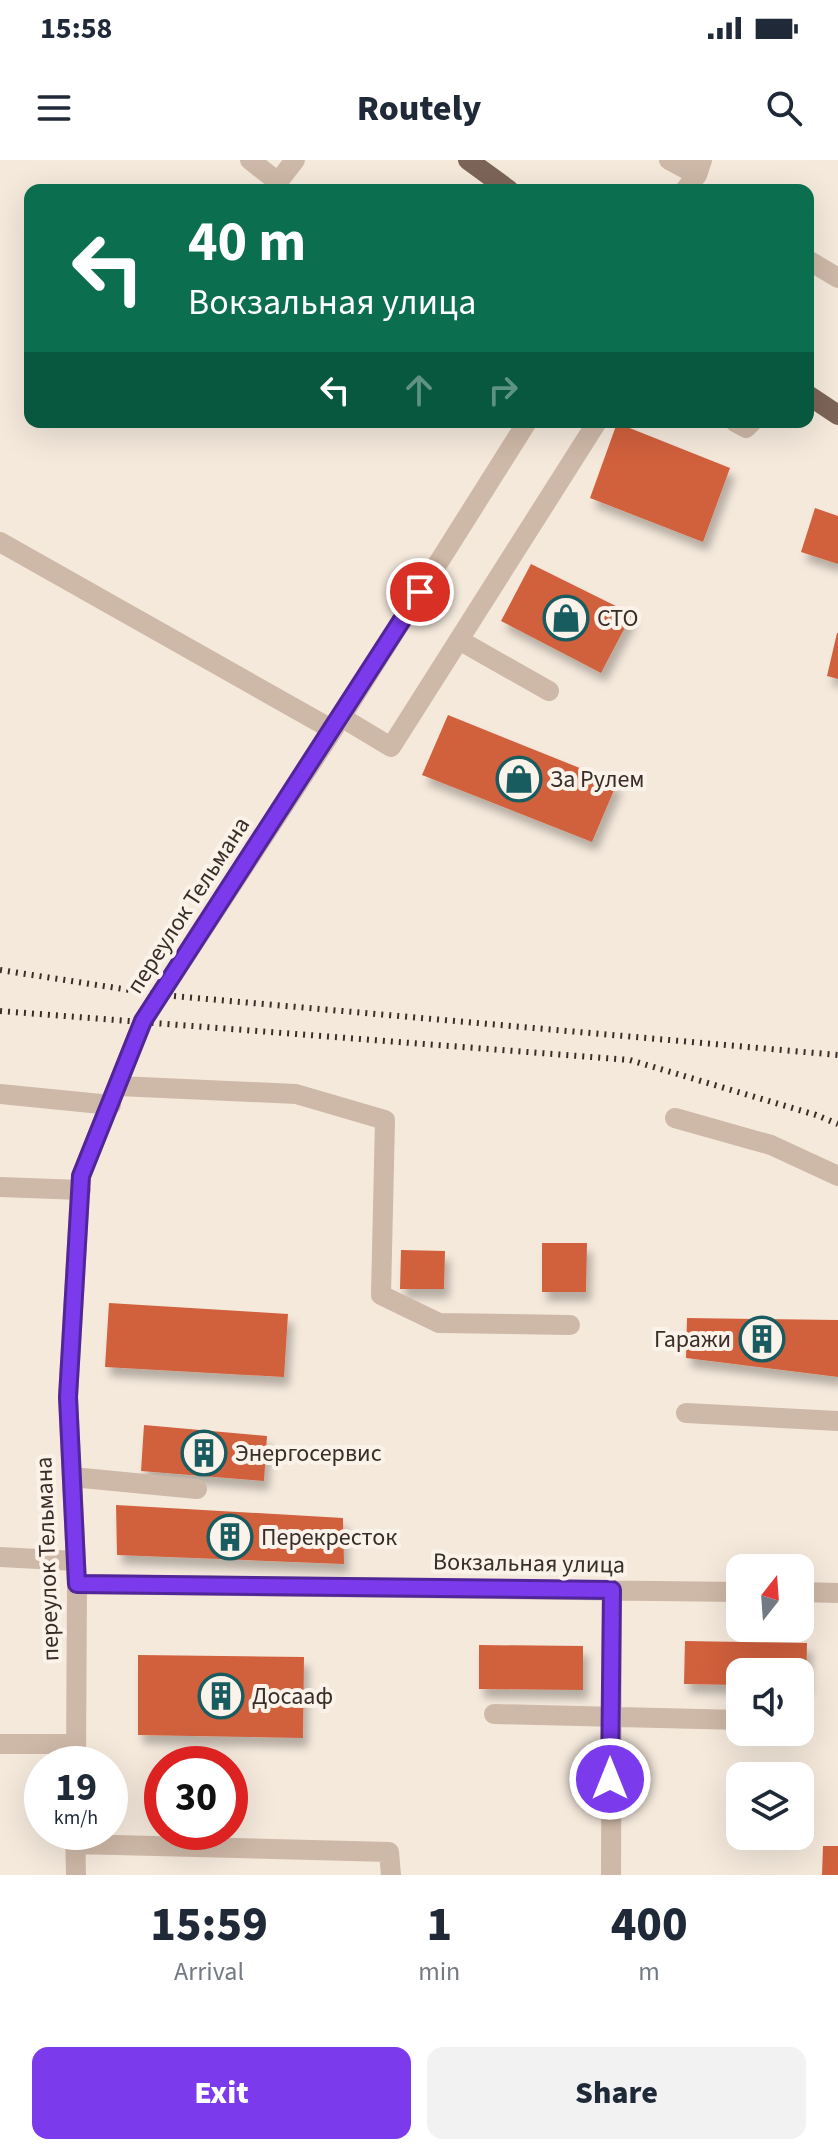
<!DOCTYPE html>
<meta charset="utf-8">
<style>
:root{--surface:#fff;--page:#f2f2f3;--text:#1f2937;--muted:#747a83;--accent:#7c3aed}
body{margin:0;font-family:"Source Sans 3",sans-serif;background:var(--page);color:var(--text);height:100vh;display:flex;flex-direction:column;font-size:30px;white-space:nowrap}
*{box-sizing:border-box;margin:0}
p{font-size:26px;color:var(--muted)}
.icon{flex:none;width:44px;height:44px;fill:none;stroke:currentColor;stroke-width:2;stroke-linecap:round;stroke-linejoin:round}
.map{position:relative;height:1715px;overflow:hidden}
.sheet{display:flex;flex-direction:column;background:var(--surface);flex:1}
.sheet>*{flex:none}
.top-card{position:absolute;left:24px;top:24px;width:790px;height:244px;border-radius:16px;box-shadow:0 8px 32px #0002;background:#0b6e4f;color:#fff;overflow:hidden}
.needle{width:52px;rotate:17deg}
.buttons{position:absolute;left:726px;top:1394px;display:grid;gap:16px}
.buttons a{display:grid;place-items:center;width:88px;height:88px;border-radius:16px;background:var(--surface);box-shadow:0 8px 32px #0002;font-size:40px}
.speed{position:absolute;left:24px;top:1586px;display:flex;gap:16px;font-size:40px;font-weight:700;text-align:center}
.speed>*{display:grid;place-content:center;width:104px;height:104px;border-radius:50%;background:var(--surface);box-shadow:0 8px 32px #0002;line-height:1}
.speed small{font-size:20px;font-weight:400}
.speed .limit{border:12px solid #d22;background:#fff;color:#111}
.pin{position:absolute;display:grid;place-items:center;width:68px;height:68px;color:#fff;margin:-34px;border:4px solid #fff;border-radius:50%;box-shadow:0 2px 8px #0007}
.me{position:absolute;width:88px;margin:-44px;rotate:0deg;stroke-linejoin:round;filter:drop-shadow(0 0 6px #0008)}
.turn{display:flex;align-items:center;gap:28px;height:168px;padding:0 32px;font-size:36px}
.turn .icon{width:104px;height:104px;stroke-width:2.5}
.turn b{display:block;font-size:56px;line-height:68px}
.lanes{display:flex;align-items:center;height:76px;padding:0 32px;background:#0003;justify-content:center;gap:40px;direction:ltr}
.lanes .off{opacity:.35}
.eta{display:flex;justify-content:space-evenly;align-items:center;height:136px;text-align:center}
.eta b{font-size:48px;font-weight:800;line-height:56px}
.button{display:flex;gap:16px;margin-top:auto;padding:16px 32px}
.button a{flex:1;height:92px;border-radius:16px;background:var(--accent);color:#fff;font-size:32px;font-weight:800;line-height:92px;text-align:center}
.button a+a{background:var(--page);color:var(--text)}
.status{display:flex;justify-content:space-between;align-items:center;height:56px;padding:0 40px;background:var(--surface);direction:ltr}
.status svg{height:22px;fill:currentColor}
header{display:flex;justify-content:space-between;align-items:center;height:104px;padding:0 32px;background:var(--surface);font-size:36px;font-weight:800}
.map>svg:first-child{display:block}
.building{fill:#d1603e;filter:url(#shadow)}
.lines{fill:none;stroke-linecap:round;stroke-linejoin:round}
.minor{stroke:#ceb8a7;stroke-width:20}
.major{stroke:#7d6458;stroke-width:20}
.rail{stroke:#3a2d28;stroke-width:6;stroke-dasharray:2 6;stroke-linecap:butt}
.route-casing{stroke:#51269a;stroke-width:20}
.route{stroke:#7c3aed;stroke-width:14}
.labels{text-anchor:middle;stroke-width:8;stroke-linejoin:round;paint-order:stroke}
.poi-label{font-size:24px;fill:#3a2d28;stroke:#fbf3ea;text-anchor:start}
.street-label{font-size:24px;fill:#3a2d28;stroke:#fbf3ea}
</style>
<div class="status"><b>15:58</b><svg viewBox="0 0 49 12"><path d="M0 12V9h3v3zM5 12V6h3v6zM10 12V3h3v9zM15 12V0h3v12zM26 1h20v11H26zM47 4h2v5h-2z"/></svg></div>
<header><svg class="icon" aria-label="menu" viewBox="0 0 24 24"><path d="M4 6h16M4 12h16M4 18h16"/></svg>Routely<svg class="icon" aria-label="search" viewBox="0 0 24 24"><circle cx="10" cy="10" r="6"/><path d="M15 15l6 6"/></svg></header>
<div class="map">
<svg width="838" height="1715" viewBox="0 0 838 1715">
<defs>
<filter id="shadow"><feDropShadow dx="5" dy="9" stdDeviation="4" flood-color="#0004"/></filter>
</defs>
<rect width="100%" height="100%" fill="#f5e9dc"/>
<path class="building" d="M617,263L730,308L703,382L590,338Z
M815,348L838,356V404L801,392Z
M531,404L632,454L601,513L501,461Z
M837,473H838V519L827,516Z
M448,555L617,623L592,682L422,615Z
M542,1083H587L586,1132H542Z
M401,1090L445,1091L444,1129H400Z
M109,1143L288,1154L284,1217L105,1207Z
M687,1158L838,1160V1217L686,1198Z
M144,1265L267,1276L264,1321L141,1311Z
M116,1345L343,1358L344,1404L117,1395Z
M685,1481L807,1483L806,1525H800V1512H740V1525L684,1524Z
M479,1485L583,1486V1530L479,1529Z
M138,1495L304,1497L303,1578L138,1575Z
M823,1686H838V1715H822Z"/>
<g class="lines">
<path class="minor" d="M250,0L278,22L295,0
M669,0L697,15
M685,30L697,15L702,0
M808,100L838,118
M735,262L746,268L752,262
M0,382L333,570
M459,480L549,531
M341,557L391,587L597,262
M119,926L296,934L385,960L381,1135L439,1163L570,1165
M0,934L111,945
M675,958L771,985L838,1016
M0,1027L81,1030
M686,1253L838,1261
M72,1317L197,1329
M0,1397L76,1401
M77,1424L740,1432
M800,1432L838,1433
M494,1554L740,1560
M0,1584H76
M76,1604L77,1424L68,1237L81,1016L143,861L333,570L527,262
M75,1672L76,1715
M75,1684L389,1692L391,1715
M611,1715L612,1430"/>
<path class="major" d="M468,0L509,30
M808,235L838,255"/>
<path class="rail" d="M0,810L162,835L838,895
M0,851L630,900L816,955L838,964"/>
</g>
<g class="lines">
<g class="route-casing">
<path id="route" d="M420,432L143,861L81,1016L68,1237L77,1424L612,1430L610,1619"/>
</g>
<use href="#route" class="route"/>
</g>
<defs>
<g id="shop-ring" transform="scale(2.3)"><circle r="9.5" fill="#fbf3ea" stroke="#195c60" stroke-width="1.5"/><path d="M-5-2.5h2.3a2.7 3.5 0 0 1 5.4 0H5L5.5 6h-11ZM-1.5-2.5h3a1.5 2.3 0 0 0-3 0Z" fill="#195c60"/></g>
<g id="building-ring" transform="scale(2.3)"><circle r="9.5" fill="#fbf3ea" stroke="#195c60" stroke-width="1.5"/><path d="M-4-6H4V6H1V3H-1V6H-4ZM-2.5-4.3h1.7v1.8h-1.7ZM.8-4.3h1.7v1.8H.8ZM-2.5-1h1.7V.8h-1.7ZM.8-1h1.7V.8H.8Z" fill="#195c60"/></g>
</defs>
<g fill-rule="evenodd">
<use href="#shop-ring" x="566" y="458"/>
<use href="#shop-ring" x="519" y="619"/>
<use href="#building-ring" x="762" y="1179"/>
<use href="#building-ring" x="204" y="1293"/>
<use href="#building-ring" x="230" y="1377"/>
<use href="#building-ring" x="221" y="1536"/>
</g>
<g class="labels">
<g class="poi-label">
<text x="597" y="466">СТО</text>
<text x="550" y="627">За Рулем</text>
<text x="731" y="1187" text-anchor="end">Гаражи</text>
<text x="235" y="1301">Энергосервис</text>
<text x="261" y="1385">Перекресток</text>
<text x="252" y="1544">Досааф</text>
</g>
<g class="street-label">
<text transform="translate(188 745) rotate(-57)" y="8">переулок Тельмана</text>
<text transform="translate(47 1399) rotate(-92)" y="8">переулок Тельмана</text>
<text transform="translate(529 1403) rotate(1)" y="8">Вокзальная улица</text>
</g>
</g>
</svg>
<div class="buttons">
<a><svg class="needle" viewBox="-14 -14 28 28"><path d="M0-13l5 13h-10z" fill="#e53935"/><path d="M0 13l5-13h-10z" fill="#747a83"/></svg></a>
<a><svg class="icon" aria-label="sound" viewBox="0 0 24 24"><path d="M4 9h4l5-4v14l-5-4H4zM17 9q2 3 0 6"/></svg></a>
<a><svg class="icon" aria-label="layers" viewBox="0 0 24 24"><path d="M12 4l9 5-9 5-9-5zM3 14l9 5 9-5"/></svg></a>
</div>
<div class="speed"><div>19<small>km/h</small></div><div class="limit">30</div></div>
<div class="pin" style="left:420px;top:432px;background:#d93025"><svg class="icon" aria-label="arrive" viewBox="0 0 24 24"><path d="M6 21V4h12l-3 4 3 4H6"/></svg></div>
<svg class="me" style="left:610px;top:1619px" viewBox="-20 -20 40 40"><circle r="17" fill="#7c3aed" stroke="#fff" stroke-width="3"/><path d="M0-11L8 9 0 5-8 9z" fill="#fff"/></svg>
<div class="top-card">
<div class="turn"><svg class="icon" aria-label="left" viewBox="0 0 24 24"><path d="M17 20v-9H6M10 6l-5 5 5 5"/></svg><div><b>40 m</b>Вокзальная улица</div></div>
<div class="lanes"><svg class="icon" aria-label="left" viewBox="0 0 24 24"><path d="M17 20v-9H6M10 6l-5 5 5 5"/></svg><svg class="icon off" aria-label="ahead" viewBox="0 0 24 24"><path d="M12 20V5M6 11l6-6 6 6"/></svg><svg class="icon off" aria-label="right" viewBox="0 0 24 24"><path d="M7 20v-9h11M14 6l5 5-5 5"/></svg></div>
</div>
</div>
<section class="sheet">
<div class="eta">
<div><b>15:59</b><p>Arrival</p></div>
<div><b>1</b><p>min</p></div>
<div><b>400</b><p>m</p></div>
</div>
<div class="button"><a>Exit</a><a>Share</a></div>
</section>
